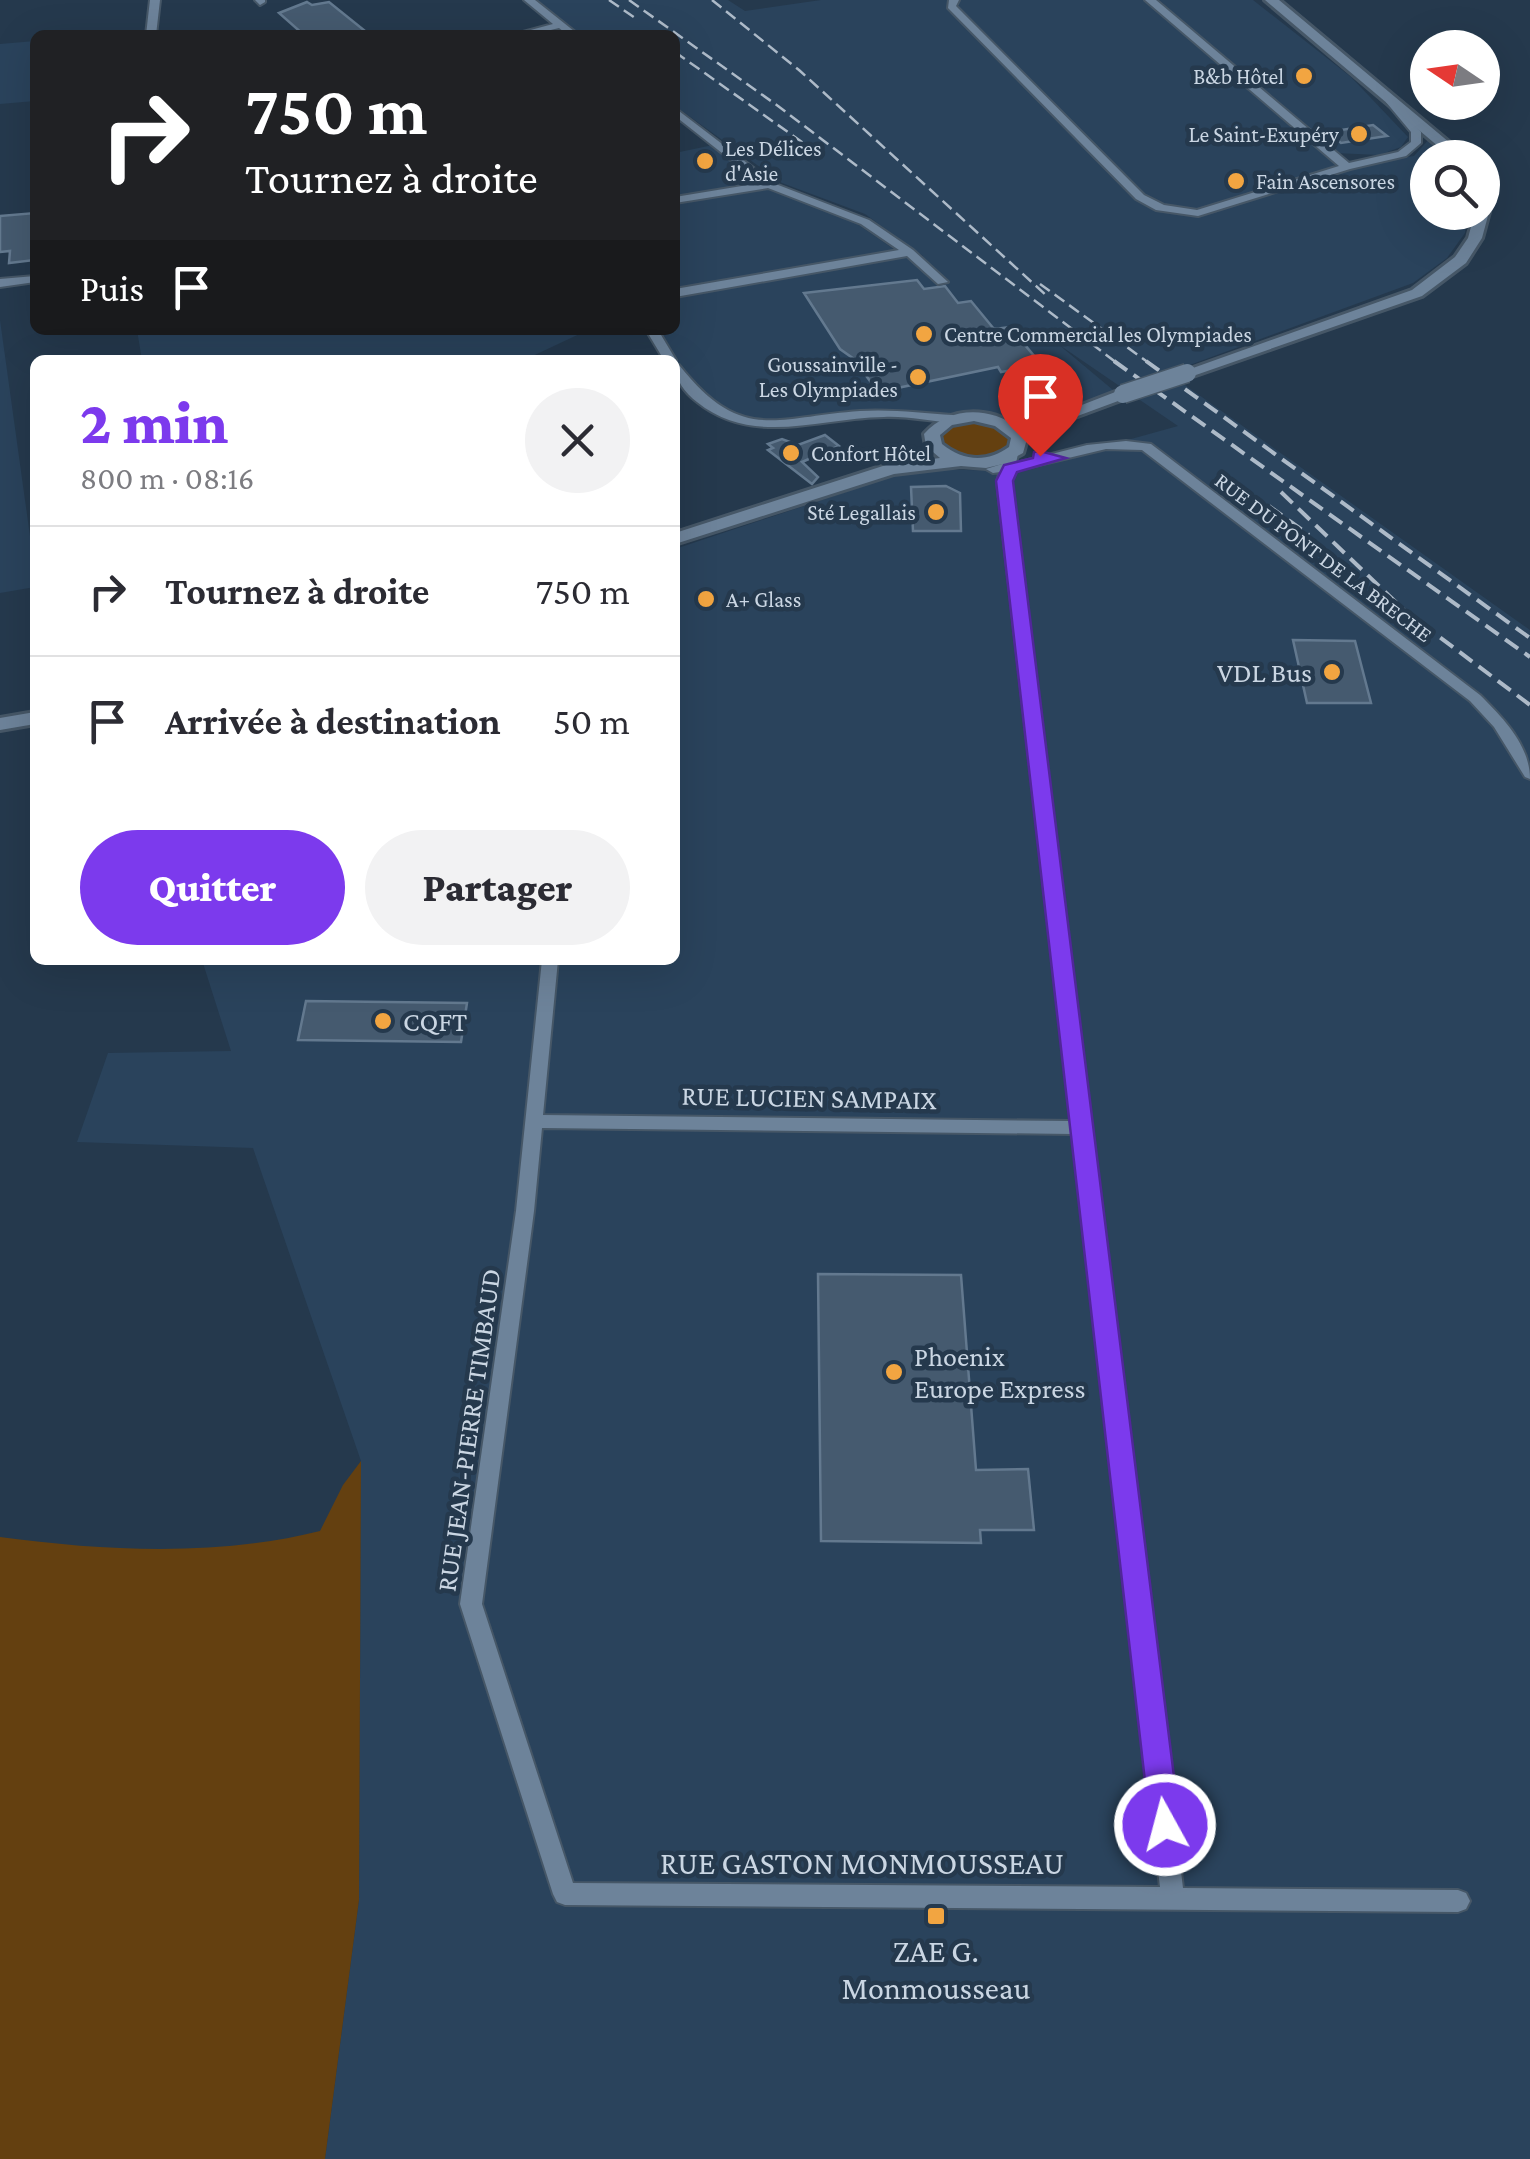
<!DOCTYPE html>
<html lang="fr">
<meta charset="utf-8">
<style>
:root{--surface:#fff;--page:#f2f2f3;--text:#2b2b33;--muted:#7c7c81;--line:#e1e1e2;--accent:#7c3aed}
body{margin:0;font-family:"Crimson Pro",serif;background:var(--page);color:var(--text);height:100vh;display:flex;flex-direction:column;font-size:38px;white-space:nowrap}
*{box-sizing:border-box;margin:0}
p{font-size:32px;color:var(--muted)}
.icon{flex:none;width:55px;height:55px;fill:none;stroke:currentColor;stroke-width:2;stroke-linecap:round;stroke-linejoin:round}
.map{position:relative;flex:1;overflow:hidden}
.panel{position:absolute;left:30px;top:355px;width:650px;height:610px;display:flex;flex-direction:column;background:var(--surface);border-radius:15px;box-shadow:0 10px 40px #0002}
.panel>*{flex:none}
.guide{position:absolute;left:30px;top:30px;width:650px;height:305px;border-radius:15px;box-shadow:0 10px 40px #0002;background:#202124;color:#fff;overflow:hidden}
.needle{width:65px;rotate:283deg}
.tools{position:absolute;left:1410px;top:30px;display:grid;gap:20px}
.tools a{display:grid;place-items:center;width:90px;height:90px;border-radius:50%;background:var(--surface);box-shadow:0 10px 40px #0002;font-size:50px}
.pin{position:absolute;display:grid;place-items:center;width:85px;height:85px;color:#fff;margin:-102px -42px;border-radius:50% 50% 50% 0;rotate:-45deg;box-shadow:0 0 10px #0007}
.pin .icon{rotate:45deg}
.me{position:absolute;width:110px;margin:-55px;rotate:353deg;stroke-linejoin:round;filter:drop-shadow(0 0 8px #0008)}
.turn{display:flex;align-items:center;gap:35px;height:210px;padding:0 50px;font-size:45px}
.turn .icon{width:130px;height:130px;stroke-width:2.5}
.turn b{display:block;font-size:70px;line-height:85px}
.then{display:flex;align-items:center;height:95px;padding:0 50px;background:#0003;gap:20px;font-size:38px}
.round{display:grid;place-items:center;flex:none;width:105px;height:105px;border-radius:52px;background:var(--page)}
.summary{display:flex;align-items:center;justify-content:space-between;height:170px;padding:0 50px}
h1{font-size:60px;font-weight:800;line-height:75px;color:var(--accent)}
.cta{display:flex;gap:20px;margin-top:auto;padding:20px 50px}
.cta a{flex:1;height:115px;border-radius:60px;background:var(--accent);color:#fff;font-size:40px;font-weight:800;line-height:115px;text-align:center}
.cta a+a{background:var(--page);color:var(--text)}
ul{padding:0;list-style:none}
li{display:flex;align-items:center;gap:30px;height:130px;padding:0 50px;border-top:2px solid var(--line)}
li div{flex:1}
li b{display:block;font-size:38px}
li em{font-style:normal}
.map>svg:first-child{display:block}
.built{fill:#2a435c}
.green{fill:#644010}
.building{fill:#455a6f;stroke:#63798f;stroke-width:2.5}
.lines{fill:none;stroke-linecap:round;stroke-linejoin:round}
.street-casing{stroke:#465767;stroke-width:4}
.secondary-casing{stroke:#465767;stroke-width:6}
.street{fill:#6d839a;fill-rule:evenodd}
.secondary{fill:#6d839a;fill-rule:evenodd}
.rail-far1{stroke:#adbac8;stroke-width:2.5;stroke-dasharray:12 6;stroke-linecap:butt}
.rail{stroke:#adbac8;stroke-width:4;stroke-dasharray:16 8;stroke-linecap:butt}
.secondary-bridge-casing{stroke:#465767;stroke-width:21;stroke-linecap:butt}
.secondary-bridge{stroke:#6d839a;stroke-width:18}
.route{fill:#7c3aed;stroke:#51269a;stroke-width:2.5}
.poi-dot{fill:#f2a541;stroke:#25394d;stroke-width:4}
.labels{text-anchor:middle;stroke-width:9;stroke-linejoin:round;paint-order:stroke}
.far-poi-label{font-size:22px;fill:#cad6e3;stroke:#25394d;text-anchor:start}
.far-street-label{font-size:22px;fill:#cad6e3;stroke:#25394d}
.poi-label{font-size:28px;fill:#cad6e3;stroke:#25394d;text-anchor:start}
.street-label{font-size:28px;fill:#cad6e3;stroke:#25394d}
.near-street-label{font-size:32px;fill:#cad6e3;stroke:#25394d}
.near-poi-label{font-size:32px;fill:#cad6e3;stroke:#25394d}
</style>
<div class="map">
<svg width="1530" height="2159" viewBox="0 0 1530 2159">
<rect width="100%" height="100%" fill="#25394d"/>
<path class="built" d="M534,0H728L745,11L821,0H1150L1347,166L1414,156L1431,137L1447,157L1428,158V212L1467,213L1465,233L1447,258L1413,283L1168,373L1530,630V2159H325L359,1900L361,1461L253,1148L77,1142L108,1053L231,1051L202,960H675V549L915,469L1016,471L1178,426L1058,344L1119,395L1049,412L995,419L881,413L798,426L740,420L687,386L675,368V360L652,330H675V153L713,145L769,190L853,221L908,259L923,256L865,214L782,183L675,106V35H579Z
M1159,0H1253L1351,77L1408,137L1401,147L1379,155L1335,153Z
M35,41V101L0,104V44Z
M0,320L35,572V587L0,593Z
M137,330H588L524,360H142Z"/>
<path class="green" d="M970,421L993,423L1014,437L1011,450C983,459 965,463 941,444L943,431Z
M361,1461L359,1900L325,2159H0V1537C105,1551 216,1557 320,1531L343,1485Z"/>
<path class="building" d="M307,2L312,5L329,2L370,35H304L279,13Z
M1373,125L1387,136L1341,143L1328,132Z
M35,213V260L9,263L10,251L0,252V216Z
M917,280L924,289L945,286L958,303L971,301L994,329L1010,327L1050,375L1020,380L1012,370L1001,372L998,367L878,392L854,359L840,349L804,293Z
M825,435L839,446L802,462L818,477L812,484L768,450L773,448L768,444L782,439L798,445Z
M946,486L960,493L961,531H913L911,487Z
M1293,640L1355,641L1371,703H1307Z
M306,1001L467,1003L461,1042L298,1040Z
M818,1274L961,1275L976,1470L1028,1469L1034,1530H980L981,1543L821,1541Z"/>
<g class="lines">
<g class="street-casing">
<path id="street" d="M150,0H160L156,35H146Z
M255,0H265V2L260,5Z
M524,0H535L579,35H568L559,28L530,35H512L553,24Z
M949,0H959L956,6L1144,195L1164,205L1197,210L1339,166L1145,0H1156L1349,163L1398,152L1411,142V132L1386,102V98H1394L1421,132V143L1406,156L1350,169L1198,216L1156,210L1136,199L948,8Z
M675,108L773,183L869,220L913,250L948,282L938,284L907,256L675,297V289L899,250L861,224L768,188L675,203V197L760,183L675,116Z
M35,276V282L0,287V279Z
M646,330H658L676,360L675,362L664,360Z
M675,364L679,365C742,444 774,417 860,411C892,409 922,413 953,415L959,419L953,423C930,421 907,416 884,417C819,418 753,447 697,402C685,393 675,380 675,364Z
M1126,441L1151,444L1480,695C1503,718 1530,745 1530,779L1525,777L1494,727L1470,701L1142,450L1106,449L1014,471L1011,481L1183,1888L1458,1890L1466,1893L1470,1901L1466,1909L1458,1912L565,1905L557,1902L553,1894L460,1604L516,1211L542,960H558L543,1115L1071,1121L997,481L1000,472L993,473L986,469L1002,464L1006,454L1012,450L1018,454L1016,463L1087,445ZM542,1128L1073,1134L1160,1887L573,1883L482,1604L534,1211Z"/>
</g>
<g class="secondary-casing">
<path id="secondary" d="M1265,0H1279L1468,158H1452Z
M1482,208L1489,212L1482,238L1466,263L1422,296L1193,376L1179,373L1412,290L1455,257L1468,238L1475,212H1482Z
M1123,389L1129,391V397L1045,428L1027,439L1023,453L1003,464L986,468L961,466L894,474L675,544V533L886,465L940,458L926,446L924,434C949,406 991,406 1020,429ZM974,421L995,426L1011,438L1009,447C987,463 963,461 942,444L940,435L952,425Z
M35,712V724L0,730V718Z"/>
</g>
<use href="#street" class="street"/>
<use href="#secondary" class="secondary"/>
<path class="rail-far1" d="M609,0L638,20
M629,0L778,106L1117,363
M712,0L799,70L1047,296
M675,52L809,147
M1040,284L1149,363"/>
<path class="rail" d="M1114,361L1530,657
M1146,361L1530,638
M1281,492L1405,611L1530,705
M1269,506L1309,535
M1340,581L1401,625"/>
<g class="secondary-bridge-casing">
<path id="secondary-bridge" d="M1123,394L1187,373"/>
</g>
<use href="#secondary-bridge" class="secondary-bridge"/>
</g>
<path class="route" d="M1040,451L1066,458L1017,472L1013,481L1180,1825L1175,1835L1165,1839L1154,1835L1150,1825L996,481L1004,465L1033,458L1034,452Z"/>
<g class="poi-dot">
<circle cx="1304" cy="76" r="10"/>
<circle cx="1359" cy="134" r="10"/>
<circle cx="705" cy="161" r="10"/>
<circle cx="1236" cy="181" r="10"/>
<circle cx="924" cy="334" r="10"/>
<circle cx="918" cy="377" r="10"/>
<circle cx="791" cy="453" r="10"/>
<circle cx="936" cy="512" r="10"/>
<circle cx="706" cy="599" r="10"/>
<circle cx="1332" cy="672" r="10"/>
<circle cx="383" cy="1021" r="10"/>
<circle cx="894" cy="1372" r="10"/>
<rect x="926" y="1906" width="20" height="20" rx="5"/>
</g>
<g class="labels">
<g class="far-poi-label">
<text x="1284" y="84" text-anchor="end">B&amp;b Hôtel</text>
<text x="1339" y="142" text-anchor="end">Le Saint-Exupéry</text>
<text x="725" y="156">Les Délices<tspan x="725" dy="25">d'Asie</tspan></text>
<text x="1256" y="189">Fain Ascensores</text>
<text x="944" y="342">Centre Commercial les Olympiades</text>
<text x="898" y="372" text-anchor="end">Goussainville -<tspan x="898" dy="25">Les Olympiades</tspan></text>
<text x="811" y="461">Confort Hôtel</text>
<text x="916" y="520" text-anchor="end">Sté Legallais</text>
<text x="726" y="607">A+ Glass</text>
</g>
<g class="far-street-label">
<text transform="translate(1324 557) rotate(37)" y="8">RUE DU PONT DE LA BRECHE</text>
</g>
<g class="poi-label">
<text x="1312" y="682" text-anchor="end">VDL Bus</text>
<text x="403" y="1031">CQFT</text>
<text x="914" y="1366">Phoenix<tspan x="914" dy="32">Europe Express</tspan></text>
</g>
<g class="street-label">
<text transform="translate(809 1097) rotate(1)" y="10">RUE LUCIEN SAMPAIX</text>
<text transform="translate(468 1430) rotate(-82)" y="10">RUE JEAN-PIERRE TIMBAUD</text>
</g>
<g class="near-street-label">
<text x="862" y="1874">RUE GASTON MONMOUSSEAU</text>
</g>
<g class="near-poi-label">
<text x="936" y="1962">ZAE G.<tspan x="936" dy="37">Monmousseau</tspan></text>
</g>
</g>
</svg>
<div class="tools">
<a><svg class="needle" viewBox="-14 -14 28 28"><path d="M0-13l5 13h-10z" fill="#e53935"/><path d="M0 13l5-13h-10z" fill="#7c7c81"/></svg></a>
<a><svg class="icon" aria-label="search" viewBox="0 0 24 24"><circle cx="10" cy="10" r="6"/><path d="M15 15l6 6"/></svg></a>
</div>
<div class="pin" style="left:1040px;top:456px;background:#d93025"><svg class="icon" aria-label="arrive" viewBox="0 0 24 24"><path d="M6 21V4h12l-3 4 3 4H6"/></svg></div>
<svg class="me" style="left:1165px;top:1825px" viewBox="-20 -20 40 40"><circle r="17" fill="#7c3aed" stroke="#fff" stroke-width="3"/><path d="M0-11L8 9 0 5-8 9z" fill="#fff"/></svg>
<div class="guide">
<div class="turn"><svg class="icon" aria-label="right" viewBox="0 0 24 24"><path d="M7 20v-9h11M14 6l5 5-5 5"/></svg><div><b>750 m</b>Tournez à droite</div></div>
<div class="then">Puis<svg class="icon" aria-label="arrive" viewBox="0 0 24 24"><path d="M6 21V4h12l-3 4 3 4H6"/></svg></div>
</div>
<section class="panel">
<div class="summary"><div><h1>2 min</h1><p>800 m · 08:16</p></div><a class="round"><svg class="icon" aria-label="close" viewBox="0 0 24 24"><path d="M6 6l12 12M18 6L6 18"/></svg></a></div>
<ul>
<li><svg class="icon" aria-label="right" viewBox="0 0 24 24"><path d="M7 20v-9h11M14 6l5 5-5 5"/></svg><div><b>Tournez à droite</b></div><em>750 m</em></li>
<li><svg class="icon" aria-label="arrive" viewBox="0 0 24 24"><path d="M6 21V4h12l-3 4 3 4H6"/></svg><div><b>Arrivée à destination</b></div><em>50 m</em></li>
</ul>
<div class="cta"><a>Quitter</a><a>Partager</a></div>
</section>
</div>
